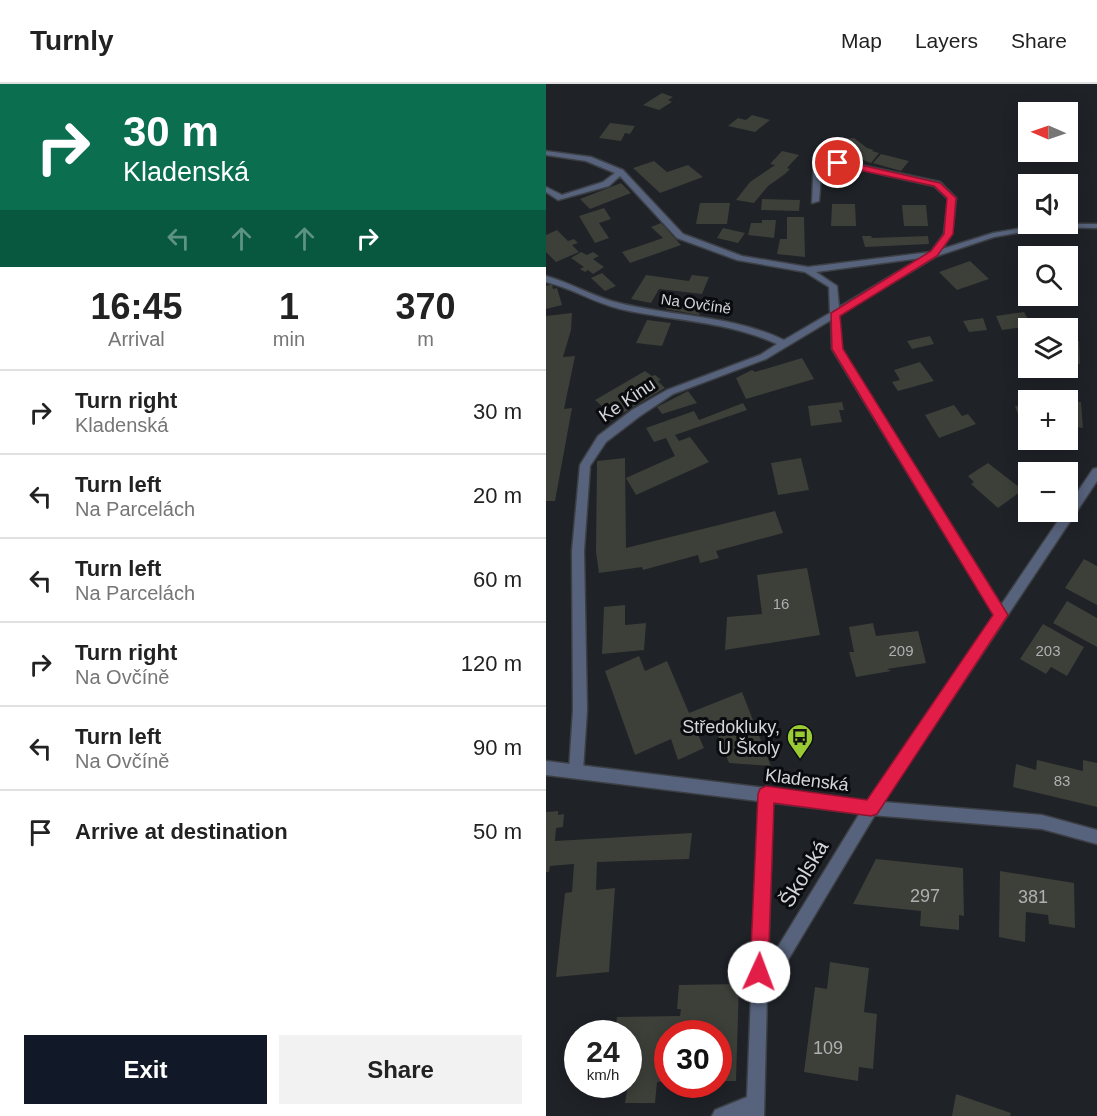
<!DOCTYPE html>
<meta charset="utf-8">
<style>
:root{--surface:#fff;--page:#f2f2f2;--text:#222;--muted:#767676;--line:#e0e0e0;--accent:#111827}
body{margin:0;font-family:Arial,sans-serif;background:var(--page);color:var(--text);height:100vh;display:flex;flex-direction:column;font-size:22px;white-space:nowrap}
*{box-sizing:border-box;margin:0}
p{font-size:20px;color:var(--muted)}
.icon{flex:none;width:33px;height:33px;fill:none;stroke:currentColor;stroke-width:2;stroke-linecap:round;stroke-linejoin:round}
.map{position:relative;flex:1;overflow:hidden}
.details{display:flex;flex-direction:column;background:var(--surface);width:546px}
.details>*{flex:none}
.banner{background:#0b6e4f;color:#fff;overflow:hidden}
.needle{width:39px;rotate:272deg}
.buttons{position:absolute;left:472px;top:18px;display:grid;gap:12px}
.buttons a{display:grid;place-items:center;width:60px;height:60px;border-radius:0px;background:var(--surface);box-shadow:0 3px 15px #0003;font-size:30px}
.speed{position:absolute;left:18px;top:936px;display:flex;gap:12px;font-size:30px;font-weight:700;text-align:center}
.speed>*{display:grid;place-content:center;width:78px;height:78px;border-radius:50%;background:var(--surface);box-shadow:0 3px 15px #0003;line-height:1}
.speed small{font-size:15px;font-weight:400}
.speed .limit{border:9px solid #d22;background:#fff;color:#111}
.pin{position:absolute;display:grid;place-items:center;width:51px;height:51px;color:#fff;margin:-26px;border:3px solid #fff;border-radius:50%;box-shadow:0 2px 6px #0007}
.me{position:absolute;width:66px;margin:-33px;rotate:2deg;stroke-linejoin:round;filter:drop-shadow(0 0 4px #0008)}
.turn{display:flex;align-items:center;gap:21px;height:126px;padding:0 24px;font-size:27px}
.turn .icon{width:78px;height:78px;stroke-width:2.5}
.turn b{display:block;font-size:42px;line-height:51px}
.lanes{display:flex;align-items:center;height:57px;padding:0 24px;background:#0003;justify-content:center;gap:30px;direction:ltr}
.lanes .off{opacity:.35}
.eta{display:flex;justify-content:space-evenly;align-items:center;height:102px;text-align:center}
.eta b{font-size:36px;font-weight:600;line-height:42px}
.action{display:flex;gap:12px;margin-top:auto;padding:12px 24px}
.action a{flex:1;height:69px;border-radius:0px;background:var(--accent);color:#fff;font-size:24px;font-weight:600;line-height:69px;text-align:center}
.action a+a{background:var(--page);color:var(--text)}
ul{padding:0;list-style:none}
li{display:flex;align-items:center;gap:18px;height:84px;padding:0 24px;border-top:2px solid var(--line)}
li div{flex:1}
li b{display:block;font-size:22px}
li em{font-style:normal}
header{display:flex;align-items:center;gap:36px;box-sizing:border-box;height:84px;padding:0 30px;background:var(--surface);border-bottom:2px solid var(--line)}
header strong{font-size:28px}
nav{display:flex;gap:33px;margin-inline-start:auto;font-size:21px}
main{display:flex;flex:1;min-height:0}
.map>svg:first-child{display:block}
.building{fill:#3d3f39}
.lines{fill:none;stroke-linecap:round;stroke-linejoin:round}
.minor-casing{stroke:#3c3f44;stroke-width:3}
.tertiary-casing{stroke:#3c3f44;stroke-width:3}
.minor{fill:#57637c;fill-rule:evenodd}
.tertiary{fill:#57637c;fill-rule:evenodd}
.route{fill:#e11d48;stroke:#92132f;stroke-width:1.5}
.labels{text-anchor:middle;stroke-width:6;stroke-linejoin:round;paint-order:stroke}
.far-street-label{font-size:15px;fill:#d4d6da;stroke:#0a0b0e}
.number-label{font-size:15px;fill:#aeb0b2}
.street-label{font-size:18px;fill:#d4d6da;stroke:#0a0b0e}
.poi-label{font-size:18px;fill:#d4d6da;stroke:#0a0b0e;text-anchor:end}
.near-number-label{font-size:18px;fill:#aeb0b2}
.near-street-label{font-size:21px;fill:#d4d6da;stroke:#0a0b0e}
</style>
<header>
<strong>Turnly</strong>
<nav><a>Map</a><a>Layers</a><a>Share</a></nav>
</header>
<main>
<section class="details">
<div class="banner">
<div class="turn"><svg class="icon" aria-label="right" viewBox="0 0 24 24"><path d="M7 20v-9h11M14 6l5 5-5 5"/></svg><div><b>30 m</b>Kladenská</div></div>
<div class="lanes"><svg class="icon off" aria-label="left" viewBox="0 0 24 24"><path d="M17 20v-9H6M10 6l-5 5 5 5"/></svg><svg class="icon off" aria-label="ahead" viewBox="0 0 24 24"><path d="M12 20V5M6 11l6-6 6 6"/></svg><svg class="icon off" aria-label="ahead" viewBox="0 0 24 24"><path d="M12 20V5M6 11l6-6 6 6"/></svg><svg class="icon" aria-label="right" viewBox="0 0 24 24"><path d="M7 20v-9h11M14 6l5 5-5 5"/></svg></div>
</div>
<div class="eta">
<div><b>16:45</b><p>Arrival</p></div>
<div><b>1</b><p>min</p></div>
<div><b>370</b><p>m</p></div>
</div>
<ul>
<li><svg class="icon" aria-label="right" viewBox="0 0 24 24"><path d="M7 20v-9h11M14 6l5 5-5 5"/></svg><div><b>Turn right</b><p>Kladenská</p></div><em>30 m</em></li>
<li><svg class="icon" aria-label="left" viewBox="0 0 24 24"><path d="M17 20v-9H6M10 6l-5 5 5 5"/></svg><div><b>Turn left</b><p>Na Parcelách</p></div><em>20 m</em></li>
<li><svg class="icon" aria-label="left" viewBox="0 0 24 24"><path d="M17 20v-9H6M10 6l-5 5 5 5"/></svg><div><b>Turn left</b><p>Na Parcelách</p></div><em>60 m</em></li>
<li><svg class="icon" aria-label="right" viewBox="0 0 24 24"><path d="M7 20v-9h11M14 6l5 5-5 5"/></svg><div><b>Turn right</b><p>Na Ovčíně</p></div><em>120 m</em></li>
<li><svg class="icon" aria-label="left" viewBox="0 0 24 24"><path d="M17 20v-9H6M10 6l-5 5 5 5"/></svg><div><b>Turn left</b><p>Na Ovčíně</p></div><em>90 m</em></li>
<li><svg class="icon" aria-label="arrive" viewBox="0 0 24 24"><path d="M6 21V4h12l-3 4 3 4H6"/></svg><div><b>Arrive at destination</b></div><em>50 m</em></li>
</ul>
<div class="action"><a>Exit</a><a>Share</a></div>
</section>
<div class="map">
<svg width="551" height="1032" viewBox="0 0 551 1032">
<rect width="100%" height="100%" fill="#1f2227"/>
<path class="building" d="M116,9L127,13L122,16L126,18L113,26L97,21Z
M206,31L224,36L209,48L182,42L192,34L200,36Z
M64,39L89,42L84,50L79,49L75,57L53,54Z
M308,54L321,64L328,66L326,67L333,69L325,79L301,70L289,74L280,67L292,63L285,57Z
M236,67L253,71L241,84L244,85L239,90L222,102L208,119L190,116L204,98L229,81L224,80Z
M335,70L363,77L355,87L327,79Z
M108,77L121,88L142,81L157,93L114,109L87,84Z
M75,99L85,109L44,125L34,115Z
M216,115L254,116L253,127L215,126Z
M154,119H184L181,140H150Z
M286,120H309L310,142H285Z
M356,121H380L382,142H358Z
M58,124L65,135L53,139L63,154L49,159L33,132Z
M241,133H258L259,173L231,170L234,155H241Z
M216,136H230L228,154L202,151L205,139H216Z
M115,139L135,161L84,179L76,168L117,154L105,143Z
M177,144L199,149L192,159L171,154Z
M11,146L22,157L28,155L32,159L26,161L33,168L10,178L0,168V151Z
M316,152H325L326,154L382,152L383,160L319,163Z
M35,168L41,171L47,168L53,172L47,175L58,183L47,190L42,186L39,188L34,185L38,183L25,174Z
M424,177L443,195L411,206L393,188Z
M56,189L70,202L59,207L45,194Z
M100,191L143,197L146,191L163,193L156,210L113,205L105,219L85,215Z
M6,200L7,205L11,204L16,221L0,225V202Z
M123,220H130L156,224L153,231L120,225Z
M478,228L486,242L456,246L450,232Z
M26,229L25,246L17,273L29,272L18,325L26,324L9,417H0V232Z
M437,234L441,246L423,248L417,237Z
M101,236L125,239L116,262L90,259Z
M384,252L388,260L366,265L361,257Z
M522,256L533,257L534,280L522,278Z
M256,274L268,295L200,315L190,294L206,286L209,288Z
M374,278L388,297L352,307L346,298L354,296L348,286Z
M99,287L106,292L109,291L115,296L112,297L119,304L69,334L49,316Z
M142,307L151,319L116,330L111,323Z
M522,317L535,318L537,344L530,343V349L522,348Z
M296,318L298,326H293L296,338L265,342L262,322Z
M197,319L201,326L129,351L133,357L144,353L163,378L90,411L80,394L129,372L120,354L108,358L100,344L148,327L153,336Z
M408,321L416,332L422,330L430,340L393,354L379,331Z
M469,322H479L483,332L473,333Z
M79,374L80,464L229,427L237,449L170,467L173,474L154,479L152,471L97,486L96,483L53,489L50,468L51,377Z
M255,374L263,406L232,411L225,379Z
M442,379L477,406L452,424L425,400L428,398L422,392Z
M538,475L551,482V521L519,504Z
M261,484L274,551L179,566L181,533L216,530L211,491Z
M521,517L551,534V563L507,539Z
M79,521V541L100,539L98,566L56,570L58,523Z
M327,539L330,552L372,547L380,579L341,585L345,587L310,593L303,568H308L303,543Z
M497,540L538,563L521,592L505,583L500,590L474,575Z
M93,572L99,587L121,577L143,629L196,608L225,682L183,679L167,639L150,646L158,664L132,676L125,655L89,671L59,587Z
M491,676L537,687V676L551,679V723L467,703L470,680L490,686Z
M12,727V731L18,730L17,743L10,744L9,757L146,749L143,775L51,778L50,806L69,804L63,888L10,893L19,809L26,808L28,780L4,782L3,788H0V728Z
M330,775L417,784L418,832L413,831V846L374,842L375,827L307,820Z
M454,787L528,799L529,844L503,840L502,831L480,828L479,858L453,853Z
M284,878L323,884L318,928L331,930L327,985L313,983L312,997L258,988L269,903L281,905Z
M193,900L190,997H172V950H122V997L111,998L109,1019H79L82,1000V950H69L71,933L134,932L135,925H131L133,901Z
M410,1010L465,1029L464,1032H406Z"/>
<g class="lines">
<g class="minor-casing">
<path id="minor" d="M0,67L45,73L77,86L137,150L196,172L262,183L385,168L398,150L402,115L388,102L276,77L273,117L266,119L268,74L272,72L394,98L410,114L406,150L396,165L447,149L500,140H551V144L505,143L448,153L391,172L293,231L296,265L455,521L518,428H522V422L547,385L551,384V397L330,729L221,911L218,1032H166L169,1026L201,1013L213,710L215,705L220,703L225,705L227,710L222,879L320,719L448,531L286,265L285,236L220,275L127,310L94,332L60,358L44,382L38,467L41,626L37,687L35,692L30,694L25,692L23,687L27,626L26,467L34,381L52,352L86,326L121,306L214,271L231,260C181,237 127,237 74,225C48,219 26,204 0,198V192C25,199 48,213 73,219C129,233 185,231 238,256L284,229L283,203L259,188L191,176L131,154L74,92L63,102L12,116L0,108V103L16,111L57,98L69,89L40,77L0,71ZM375,174L293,223L291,202L270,188Z"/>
</g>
<g class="tertiary-casing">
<path id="tertiary" d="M0,677L325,717L496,731L551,746V760L496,745L325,731L0,691Z"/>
</g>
<use href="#minor" class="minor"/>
<use href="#tertiary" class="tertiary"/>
</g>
<path class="route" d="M292,76L394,99L410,114L407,150L391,172L294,232L297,265L462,531L331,730L325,732L228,719L222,888L219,894L213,897L206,894L204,888L212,710L214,705L220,702L321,716L447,531L286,265L285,229L385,167L398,150L401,114L388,102L289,81V77Z"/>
<defs>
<g id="bus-pin" transform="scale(1.35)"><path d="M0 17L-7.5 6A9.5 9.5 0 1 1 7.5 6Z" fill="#9bcb32" stroke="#0a0b0e"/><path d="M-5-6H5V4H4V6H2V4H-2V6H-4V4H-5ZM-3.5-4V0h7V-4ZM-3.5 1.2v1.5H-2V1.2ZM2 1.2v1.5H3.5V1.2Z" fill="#111"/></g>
</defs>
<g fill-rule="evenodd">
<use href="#bus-pin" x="254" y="653"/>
</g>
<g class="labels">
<g class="far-street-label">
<text transform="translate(150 220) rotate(8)" y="5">Na Ovčíně</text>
</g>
<g class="number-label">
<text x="235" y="525">16</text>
<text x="355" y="572">209</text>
<text x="502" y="572">203</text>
<text x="516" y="702">83</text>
</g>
<g class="street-label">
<text transform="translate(81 316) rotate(-34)" y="6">Ke Kinu</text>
<text transform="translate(261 696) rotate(7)" y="6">Kladenská</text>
</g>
<g class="poi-label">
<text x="234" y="649">Středokluky,<tspan x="234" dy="21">U Školy</tspan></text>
</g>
<g class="near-number-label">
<text x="379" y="818">297</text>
<text x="487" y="819">381</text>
<text x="282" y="970">109</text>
</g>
<g class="near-street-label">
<text transform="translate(258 790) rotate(-59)" y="7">Školská</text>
</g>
</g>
</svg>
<div class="buttons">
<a><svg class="needle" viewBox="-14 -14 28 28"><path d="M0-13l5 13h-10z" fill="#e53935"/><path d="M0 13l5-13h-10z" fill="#767676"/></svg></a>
<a><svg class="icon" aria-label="sound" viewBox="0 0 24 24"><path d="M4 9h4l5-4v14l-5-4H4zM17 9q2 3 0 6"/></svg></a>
<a><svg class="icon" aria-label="search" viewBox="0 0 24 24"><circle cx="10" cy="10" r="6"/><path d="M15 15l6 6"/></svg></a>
<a><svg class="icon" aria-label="layers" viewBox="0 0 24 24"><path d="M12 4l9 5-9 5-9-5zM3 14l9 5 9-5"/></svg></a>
<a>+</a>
<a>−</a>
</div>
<div class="speed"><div>24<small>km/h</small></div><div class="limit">30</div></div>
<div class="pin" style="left:292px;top:79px;background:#d93025"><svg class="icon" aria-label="arrive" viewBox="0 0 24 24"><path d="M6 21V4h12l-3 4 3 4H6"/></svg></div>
<svg class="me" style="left:213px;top:888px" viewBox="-20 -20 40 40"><circle r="19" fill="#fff"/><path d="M0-13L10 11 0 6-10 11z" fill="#e11d48"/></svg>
</div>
</main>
